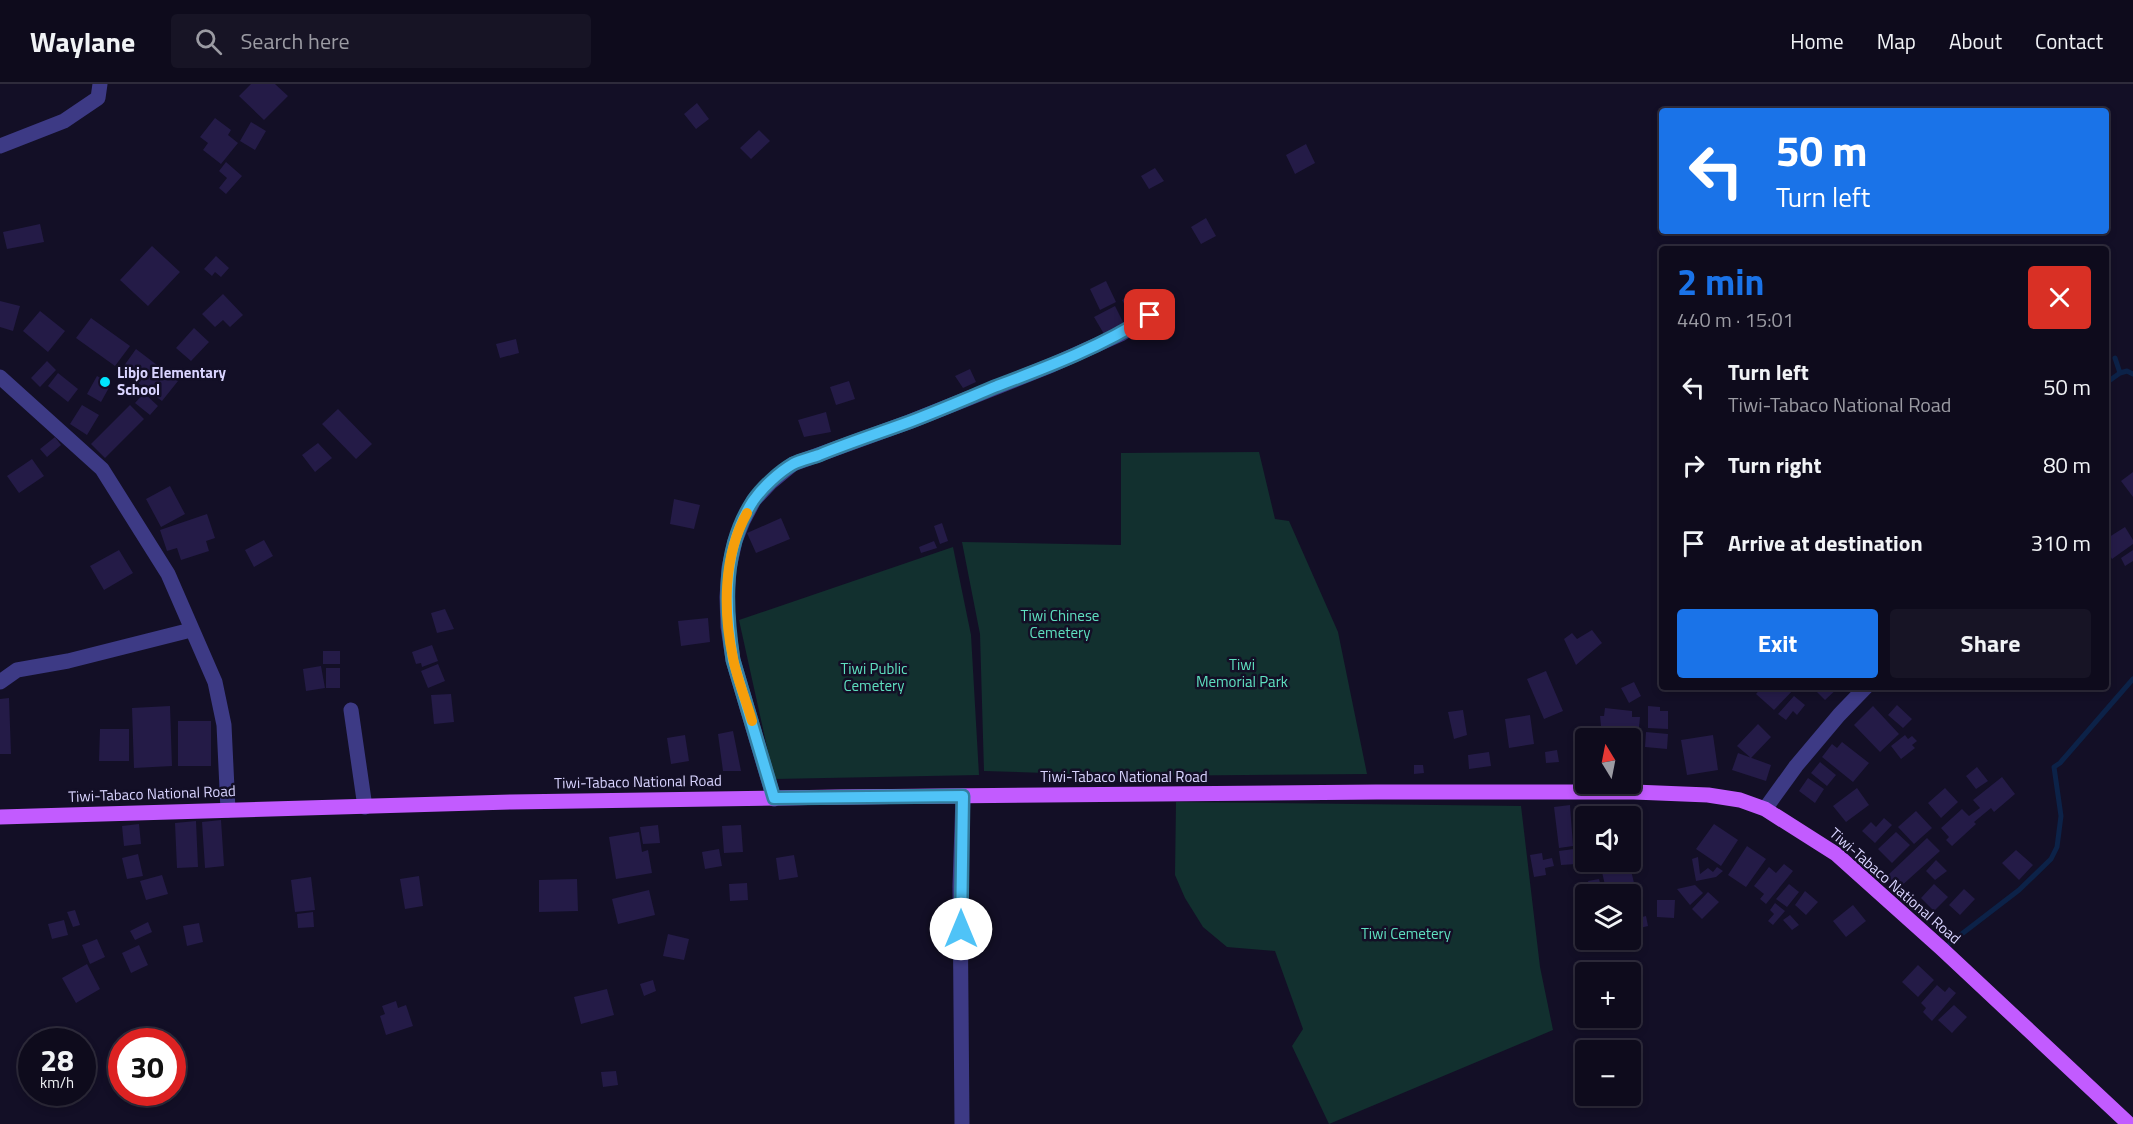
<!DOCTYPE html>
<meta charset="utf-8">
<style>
:root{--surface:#0e0b1c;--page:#171425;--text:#f1f3f6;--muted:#9b9ba3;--line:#2e2b3b;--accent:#1a73e8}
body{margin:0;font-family:"Titillium Web",sans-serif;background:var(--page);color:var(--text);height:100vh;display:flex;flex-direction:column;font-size:22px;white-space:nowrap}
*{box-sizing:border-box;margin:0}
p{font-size:20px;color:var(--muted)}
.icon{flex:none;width:33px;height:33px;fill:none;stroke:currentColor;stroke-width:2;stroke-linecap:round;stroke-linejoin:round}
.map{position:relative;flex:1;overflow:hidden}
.details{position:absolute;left:1659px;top:162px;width:450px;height:444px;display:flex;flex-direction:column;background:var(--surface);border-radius:6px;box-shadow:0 3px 9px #0003,0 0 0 2px var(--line)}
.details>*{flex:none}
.hud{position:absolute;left:1659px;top:24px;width:450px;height:126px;border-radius:6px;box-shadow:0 3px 9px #0003,0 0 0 2px var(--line);background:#1a73e8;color:#fff;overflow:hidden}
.needle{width:39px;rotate:350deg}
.buttons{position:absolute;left:1575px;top:644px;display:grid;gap:12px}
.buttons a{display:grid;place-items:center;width:66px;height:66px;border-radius:6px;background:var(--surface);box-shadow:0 3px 9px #0003,0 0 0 2px var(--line);font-size:30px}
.speed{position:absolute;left:18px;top:944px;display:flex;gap:12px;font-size:30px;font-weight:700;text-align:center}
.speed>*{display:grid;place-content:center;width:78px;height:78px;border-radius:50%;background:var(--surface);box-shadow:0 3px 9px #0003,0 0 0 2px var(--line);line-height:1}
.speed small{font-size:15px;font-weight:400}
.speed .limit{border:9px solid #d22;background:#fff;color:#111}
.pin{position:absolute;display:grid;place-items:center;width:51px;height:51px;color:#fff;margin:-26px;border-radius:12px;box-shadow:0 3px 9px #0006}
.me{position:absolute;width:66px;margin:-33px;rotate:0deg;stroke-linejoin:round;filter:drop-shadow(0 0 4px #0008)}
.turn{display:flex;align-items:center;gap:21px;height:126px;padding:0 18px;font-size:27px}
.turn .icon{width:78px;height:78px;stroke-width:2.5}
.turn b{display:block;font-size:42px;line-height:51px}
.round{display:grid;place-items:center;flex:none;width:63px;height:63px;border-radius:6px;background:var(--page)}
.head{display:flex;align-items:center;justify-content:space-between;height:102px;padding:0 18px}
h1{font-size:36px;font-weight:700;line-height:45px;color:var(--accent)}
.button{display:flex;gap:12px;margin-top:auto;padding:12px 18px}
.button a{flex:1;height:69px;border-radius:6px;background:var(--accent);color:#fff;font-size:24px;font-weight:700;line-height:69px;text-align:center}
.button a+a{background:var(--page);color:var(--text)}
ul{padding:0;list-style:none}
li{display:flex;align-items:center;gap:18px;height:78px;padding:0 18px}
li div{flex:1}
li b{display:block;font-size:22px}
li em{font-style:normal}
header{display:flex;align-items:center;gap:36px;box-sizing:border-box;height:84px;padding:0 30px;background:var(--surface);border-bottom:2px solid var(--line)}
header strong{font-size:28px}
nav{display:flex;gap:33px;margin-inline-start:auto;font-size:21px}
.search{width:420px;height:54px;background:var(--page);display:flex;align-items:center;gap:15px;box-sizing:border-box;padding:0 21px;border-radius:6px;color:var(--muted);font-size:22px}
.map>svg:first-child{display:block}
.green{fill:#12302f}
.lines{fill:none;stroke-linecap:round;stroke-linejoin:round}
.stream{stroke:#0c2248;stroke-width:5}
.building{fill:#241b47}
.minor{stroke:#3d3a85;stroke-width:15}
.major{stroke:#c25bff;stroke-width:15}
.route-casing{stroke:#337fa1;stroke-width:15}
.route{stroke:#4fc3f7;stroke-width:10}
.slow{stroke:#f59e0b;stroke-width:10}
.poi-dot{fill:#00e5ff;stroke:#130f26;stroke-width:2}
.labels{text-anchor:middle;stroke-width:5;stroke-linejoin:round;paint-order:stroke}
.poi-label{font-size:15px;font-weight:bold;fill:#d9d4ff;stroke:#130f26;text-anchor:start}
.park-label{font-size:15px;fill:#5fe0c0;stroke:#130f26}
.street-label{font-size:15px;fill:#d9d4ff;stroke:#130f26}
</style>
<header>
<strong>Waylane</strong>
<div class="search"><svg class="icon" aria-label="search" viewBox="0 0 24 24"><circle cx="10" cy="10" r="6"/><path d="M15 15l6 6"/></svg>Search here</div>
<nav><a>Home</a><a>Map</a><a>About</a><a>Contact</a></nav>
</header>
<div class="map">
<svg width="2133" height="1040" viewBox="0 0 2133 1040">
<rect width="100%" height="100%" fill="#130f26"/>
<path class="green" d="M1259,368L1275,435L1289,437L1338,548L1367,690L1138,692L984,687L980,550L962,458L1121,461V369Z
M953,463L971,551L979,691L774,695L739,536Z
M1176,718L1521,722L1540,883L1553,946L1329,1040L1292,962L1303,945L1275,867L1227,863L1203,843L1185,814L1175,791Z"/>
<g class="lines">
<path class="stream" d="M2120,289L2127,287L2133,290
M2106,299L2120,289L2115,274
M1950,859L2019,806L2051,775L2057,763L2061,732L2054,683L2060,679L2133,595"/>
</g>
<path class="building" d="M251,0H275L288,12L264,36L239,12Z
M697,19L709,35L696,45L684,30Z
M215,34L231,46L228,51L238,59L221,80L203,66L208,59L200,53Z
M251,38L266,47L255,66L240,57Z
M759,46L770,57L751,75L740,64Z
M1306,60L1315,79L1295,90L1286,71Z
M226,78L242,92L226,110L219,104L227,94L219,87Z
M1155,84L1164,97L1149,105L1141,92Z
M1206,134L1216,152L1201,160L1191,143Z
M40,140L44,158L7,165L3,148Z
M152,162L180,188L148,222L120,196Z
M216,172L229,184L221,193L215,188L212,192L204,185Z
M1106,197L1116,218L1100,226L1090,205Z
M1142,206L1149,220L1129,229L1122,216Z
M223,210L243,231L230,243L223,236L215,243L202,230Z
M0,217L20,222L13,247L0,243Z
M1115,222L1124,240L1104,250L1094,233Z
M40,227L65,247L48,268L23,247Z
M91,234L130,262L115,282L76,254Z
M194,244L209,258L191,277L176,264Z
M516,255L519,269L500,274L496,260Z
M136,265L178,297L162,317L121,286Z
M47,277L56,286L40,303L31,294Z
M970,285L976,298L963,304L955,292Z
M58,289L78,305L68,318L48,302Z
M97,292L111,300L101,318L87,310Z
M849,297L855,315L836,321L830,303Z
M144,309L158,322L150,331L135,319Z
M82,321L99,331L87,351L70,340Z
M130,321L144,335L105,374L91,360Z
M338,325L372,360L356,375L322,340Z
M826,328L831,348L804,353L798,336Z
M55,353L61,361L47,373L40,365Z
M318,359L332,374L315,388L302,371Z
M32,375L44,392L19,409L7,392Z
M2133,388V413L2121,397Z
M170,402L185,430L161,443L146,415Z
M674,415L700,421L694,445L670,440Z
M207,430L215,454L206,457L209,467L181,476L177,464L167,467L160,446Z
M781,434L790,455L756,469L747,449Z
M942,439L948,457L940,460L934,442Z
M2125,443L2133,456V460L2112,475L2106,465V455Z
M264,456L273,472L254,483L245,466Z
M934,457L937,464L921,469L919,463Z
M119,466L133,489L104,506L90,482Z
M2133,466V477L2125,482L2121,474Z
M445,525L454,545L437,549L431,529Z
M708,534L710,558L681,562L678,537Z
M1592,546L1602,559L1576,581L1564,555L1572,549L1577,555Z
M432,561L438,577L422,583L421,579L416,580L412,568Z
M323,567H340V580H323Z
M438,580L445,597L428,604L421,587Z
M321,582L325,604L306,607L303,585Z
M326,584H340V604H326Z
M1546,587L1563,627L1544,635L1527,595Z
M1634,598L1641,612L1629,619L1621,604Z
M1762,603H1796L1774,626L1756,610Z
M1812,603H1839L1825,616Z
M451,610L454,638L434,640L431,611Z
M1794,612L1805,621L1797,631L1793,627L1786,636L1778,630Z
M9,614L11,670H0V615Z
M1897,621L1912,635L1903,644L1888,631Z
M170,622L172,682L134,684L132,624Z
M1648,622L1660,623V627H1668V645L1648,644Z
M1873,622L1899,650L1880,668L1854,641Z
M1605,624L1632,627V633H1640L1637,664L1630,663V654H1592L1589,645L1601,642L1600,632H1604Z
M1463,626L1467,651L1454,655L1448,628Z
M1530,631L1534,660L1509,664L1505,635Z
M178,637H211V682H178Z
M1758,640L1771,653L1751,674L1737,662Z
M100,645H129V677H99Z
M733,647L741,687H723L718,650Z
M1646,648L1668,650L1667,665L1645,663Z
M685,651L689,677L671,680L667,654Z
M1713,651L1718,686L1687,691L1681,656Z
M1905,651L1908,655L1912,652L1917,657L1912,661L1915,664L1901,675L1891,662Z
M1842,658L1869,679L1853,698L1822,673L1832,660L1837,664Z
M1557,666L1559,678L1546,679L1545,668Z
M1489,668L1491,682L1469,685L1468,671Z
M1738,669L1771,681L1766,697L1732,686Z
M1820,678L1836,691L1827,702L1811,689Z
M1414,681H1423L1424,689L1414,690Z
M1977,683L1988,697L1976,705L1966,692Z
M2002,693L2015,710L1994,728L1991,724L1974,738L1976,740L1952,762L1946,756L1949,753L1941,744L1962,725L1969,732L1980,724L1973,716Z
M1808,694L1824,705L1815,719L1799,707Z
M1857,704L1869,721L1846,738L1833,722Z
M1945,704L1958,718L1941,734L1928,719Z
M1570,721L1573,762L1559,764L1554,723Z
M1916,727L1932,744L1914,760L1898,743Z
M1884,734L1892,741L1875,759L1862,747L1871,738L1876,743Z
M221,736L224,782L205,784L202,738Z
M196,737L198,783L177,784L175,739Z
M139,740L141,760L124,762L122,742Z
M1714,740L1738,756L1721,782L1696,765Z
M658,741L660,759L643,760L640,743Z
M741,741L743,768L724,769L722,742Z
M639,748L642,768L648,766L652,789L616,795L609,753Z
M1896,748L1910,761L1892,779L1878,765Z
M1927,754L1940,767L1899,804L1887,792Z
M1747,762L1766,775L1746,803L1728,791Z
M719,765L722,782L705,785L702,768Z
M1574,765L1576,780L1561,781L1559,767Z
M2016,766L2033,781L2019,796L2002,779Z
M1542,769L1543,776L1552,774L1554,782L1545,784L1546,791L1534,793L1530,771Z
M138,770L143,792L127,795L122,774Z
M794,771L798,793L779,796L776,774Z
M1698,773L1700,790L1708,784L1713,788L1717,783L1723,787L1716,793L1696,797L1692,775Z
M1936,776L1947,787L1935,796L1926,787Z
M1784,780L1793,787L1766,820L1760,815L1764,810L1754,802L1769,783L1776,789Z
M1630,782L1638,816L1630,818V810H1607L1602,788Z
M162,791L168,810L146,816L140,797Z
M419,792L423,822L405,825L400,795Z
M311,793L315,826L295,828L291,796Z
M577,795L578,827L539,828V796Z
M1599,795L1603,810H1591L1588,797Z
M747,799L748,816L730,817L729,800Z
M1789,800L1799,808L1787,823L1776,815Z
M1934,800L1948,813L1934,827L1921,814Z
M1695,801L1703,809L1690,821L1677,805Z
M1964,805L1975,815L1960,831L1949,821Z
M649,806L655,831L618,840L612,815Z
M1805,807L1818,818L1806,831L1795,821Z
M1708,808L1719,818L1702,835L1692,825Z
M1657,816H1675L1674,834L1657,833Z
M1775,819L1785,827L1773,841L1768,837L1774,830L1770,826Z
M1853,821L1866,837L1846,853L1833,837Z
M75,826L80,841L73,843L67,828Z
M1636,827L1638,834L1646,832L1648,842L1632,846L1630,828Z
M313,828L314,843L298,844L297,830Z
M1790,831L1799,841L1792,846L1783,836Z
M64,836L68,851L52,855L48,840Z
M148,838L152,848L135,856L130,847Z
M199,839L203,858L187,862L183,842Z
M668,850L689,855L684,876L663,872Z
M97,855L105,873L90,880L82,861Z
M1600,855H1614L1616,861L1602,864Z
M139,861L148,881L131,889L122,869Z
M87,880L100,905L76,919L62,894Z
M1918,881L1934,896L1918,913L1902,898Z
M653,896L656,907L644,912L640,900Z
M1937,901L1945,908L1949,903L1956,909L1932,937L1923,928L1926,924L1921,919Z
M607,905L614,931L581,940L574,913Z
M396,917L398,924L406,921L413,942L386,951L380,932L385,930L382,922Z
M1954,921L1967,933L1952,949L1938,936Z
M616,987L618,1001L603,1003L601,988Z"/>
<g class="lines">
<path class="minor" d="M0,62L64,37L98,14L100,0
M0,293L102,385L168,490L215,598L224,641L228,726
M0,598L17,586L68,577L191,546
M351,626L365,723
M774,715L733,576L728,543L727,513L729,484L735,457L743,437L754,416L770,399L793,380L909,338L1052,281L1121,250L1164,222
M1765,725L1796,682L1839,631L1866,603
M962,1040L960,802L963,712"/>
<path class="major" d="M0,733L511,718L840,713L1376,708H1634L1708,711L1740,716L1765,725L1836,770L1942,865L2129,1040"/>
</g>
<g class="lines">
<g class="route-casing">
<path id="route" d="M961,845L963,712L774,714L733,576C725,522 722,465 753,417C762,404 779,388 793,380C801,376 811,374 819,371C848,359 879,349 909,338C938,327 968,314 997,302C1050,282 1103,262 1150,231"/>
</g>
<use href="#route" class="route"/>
<path class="slow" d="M747,429C723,472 723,527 733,574C737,595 746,616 752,637"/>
</g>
<circle class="poi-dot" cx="105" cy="298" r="6"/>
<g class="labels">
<g class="poi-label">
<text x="117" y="294">Libjo Elementary<tspan x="117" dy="17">School</tspan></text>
</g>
<g class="park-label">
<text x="1060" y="537">Tiwi Chinese<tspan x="1060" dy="17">Cemetery</tspan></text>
<text x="1242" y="586">Tiwi<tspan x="1242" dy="17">Memorial Park</tspan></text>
<text x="874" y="590">Tiwi Public<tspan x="874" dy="17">Cemetery</tspan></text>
<text x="1406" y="855">Tiwi Cemetery</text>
</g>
<g class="street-label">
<text x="1124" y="698">Tiwi-Tabaco National Road</text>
<text transform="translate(638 698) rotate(-1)" y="5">Tiwi-Tabaco National Road</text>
<text transform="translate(152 710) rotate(-2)" y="5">Tiwi-Tabaco National Road</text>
<text transform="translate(1895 802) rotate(41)" y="5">Tiwi-Tabaco National Road</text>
</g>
</g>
</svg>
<div class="buttons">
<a><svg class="needle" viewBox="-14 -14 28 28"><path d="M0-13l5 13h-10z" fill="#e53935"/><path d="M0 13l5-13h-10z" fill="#9b9ba3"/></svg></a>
<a><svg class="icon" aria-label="sound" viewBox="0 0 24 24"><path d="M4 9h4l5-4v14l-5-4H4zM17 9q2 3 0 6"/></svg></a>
<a><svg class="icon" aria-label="layers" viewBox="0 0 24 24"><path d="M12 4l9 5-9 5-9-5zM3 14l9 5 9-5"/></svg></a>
<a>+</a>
<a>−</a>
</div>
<div class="speed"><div>28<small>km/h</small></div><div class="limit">30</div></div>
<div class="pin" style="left:1150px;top:231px;background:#d93025"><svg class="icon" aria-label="arrive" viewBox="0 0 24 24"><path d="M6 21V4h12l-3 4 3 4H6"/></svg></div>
<svg class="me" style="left:961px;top:845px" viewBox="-20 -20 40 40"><circle r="19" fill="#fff"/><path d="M0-13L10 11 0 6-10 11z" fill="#4fc3f7"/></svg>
<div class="hud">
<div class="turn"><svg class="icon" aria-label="left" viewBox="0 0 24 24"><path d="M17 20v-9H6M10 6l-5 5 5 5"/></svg><div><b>50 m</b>Turn left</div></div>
</div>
<section class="details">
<div class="head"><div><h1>2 min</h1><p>440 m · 15:01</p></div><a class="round" style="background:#d93025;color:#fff"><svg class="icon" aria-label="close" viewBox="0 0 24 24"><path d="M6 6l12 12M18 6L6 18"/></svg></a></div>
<ul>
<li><svg class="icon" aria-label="left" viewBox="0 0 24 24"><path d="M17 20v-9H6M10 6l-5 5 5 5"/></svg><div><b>Turn left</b><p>Tiwi-Tabaco National Road</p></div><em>50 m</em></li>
<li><svg class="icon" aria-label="right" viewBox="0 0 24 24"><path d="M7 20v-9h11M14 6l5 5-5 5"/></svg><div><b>Turn right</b></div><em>80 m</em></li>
<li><svg class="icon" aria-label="arrive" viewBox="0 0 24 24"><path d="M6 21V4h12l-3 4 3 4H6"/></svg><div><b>Arrive at destination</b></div><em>310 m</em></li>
</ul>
<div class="button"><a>Exit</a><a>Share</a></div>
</section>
</div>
